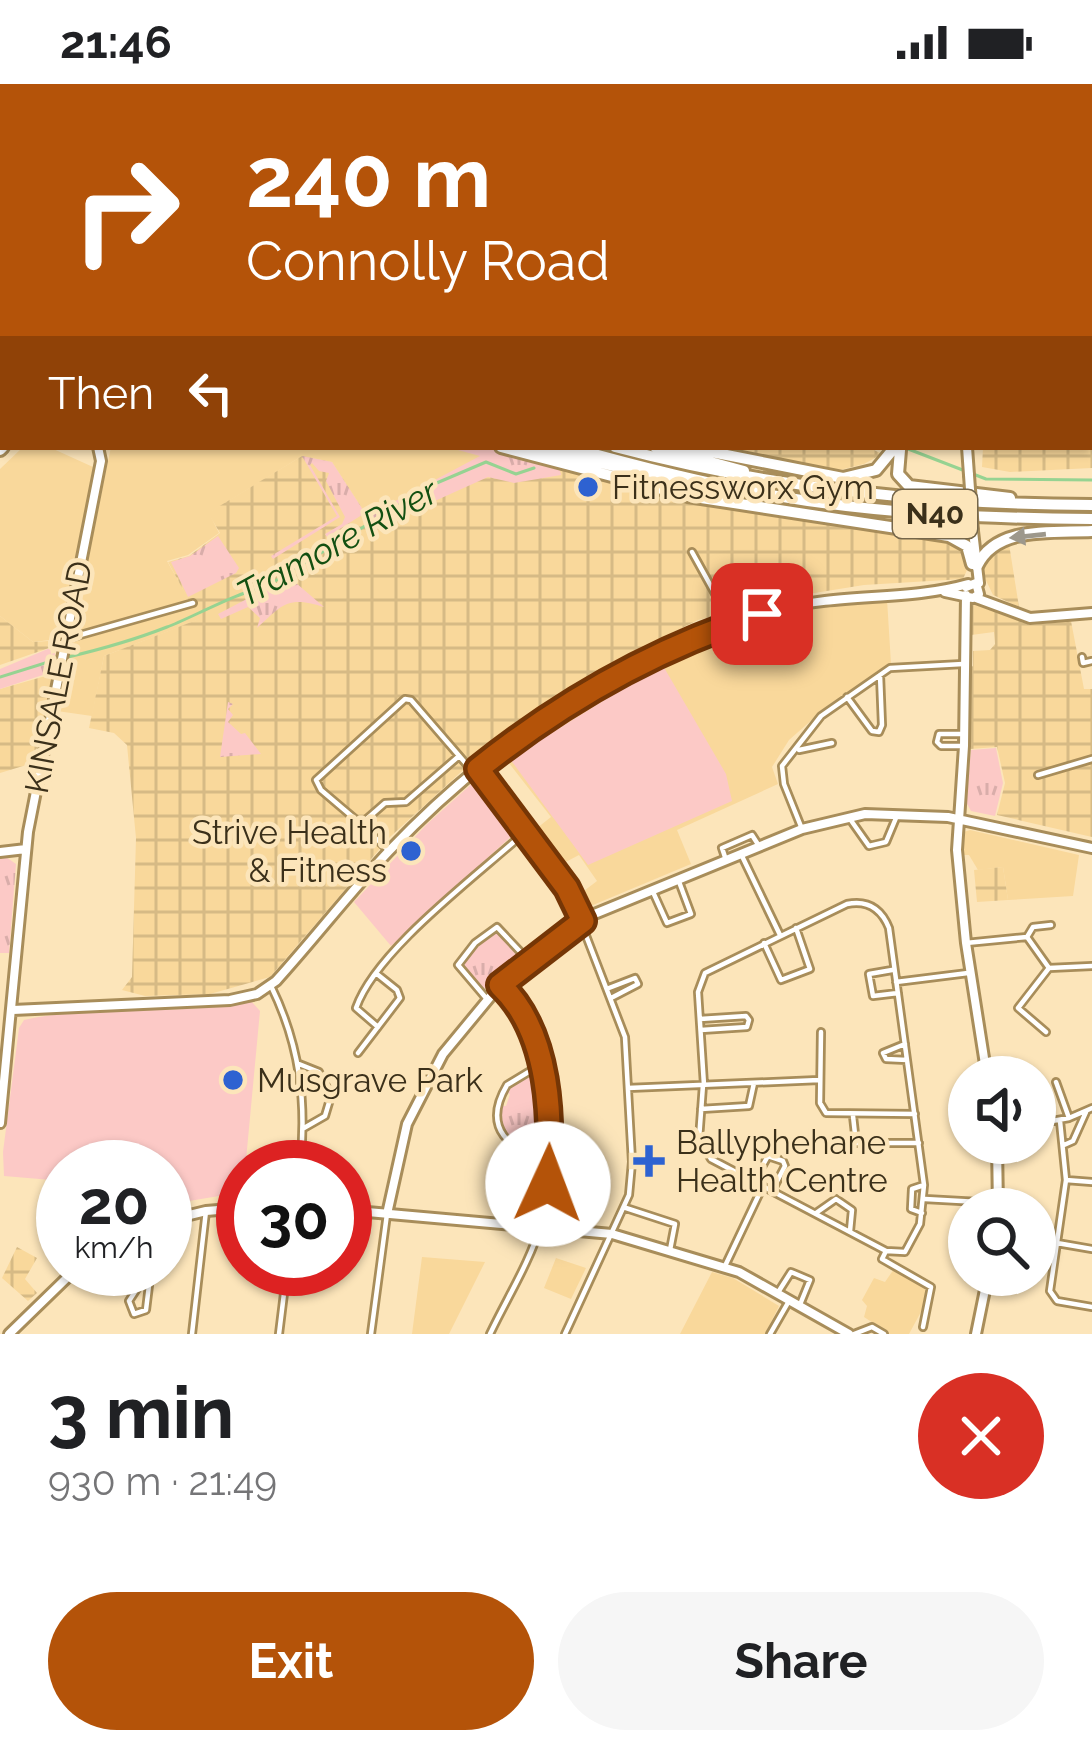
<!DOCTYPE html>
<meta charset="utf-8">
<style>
:root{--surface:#fff;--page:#f6f6f6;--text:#202124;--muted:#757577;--accent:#b45309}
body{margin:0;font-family:Raleway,sans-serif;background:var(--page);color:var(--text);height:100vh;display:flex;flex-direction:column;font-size:45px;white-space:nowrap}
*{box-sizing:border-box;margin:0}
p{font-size:39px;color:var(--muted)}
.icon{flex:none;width:66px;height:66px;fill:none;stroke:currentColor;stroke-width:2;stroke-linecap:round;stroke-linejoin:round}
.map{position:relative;height:1250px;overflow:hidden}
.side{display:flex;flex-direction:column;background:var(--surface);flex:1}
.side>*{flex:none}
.guide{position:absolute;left:0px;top:0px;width:1092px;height:366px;box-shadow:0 3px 9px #0004;background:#b45309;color:#fff;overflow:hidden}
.fabs{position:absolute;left:948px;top:972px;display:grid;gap:24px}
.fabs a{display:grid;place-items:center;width:108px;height:108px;border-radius:50%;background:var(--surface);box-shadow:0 3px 9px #0004;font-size:60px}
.speed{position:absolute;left:36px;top:1056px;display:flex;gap:24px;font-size:60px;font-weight:700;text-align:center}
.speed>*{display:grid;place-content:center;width:156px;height:156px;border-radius:50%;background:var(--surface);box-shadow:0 3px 9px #0004;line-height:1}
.speed small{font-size:30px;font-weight:400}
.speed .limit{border:18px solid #d22;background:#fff;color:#111}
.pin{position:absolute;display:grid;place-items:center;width:102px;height:102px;color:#fff;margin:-51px;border-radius:24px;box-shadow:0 6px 18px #0006}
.me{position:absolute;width:132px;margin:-66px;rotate:2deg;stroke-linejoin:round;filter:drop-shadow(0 0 9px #0008)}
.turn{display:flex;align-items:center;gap:42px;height:252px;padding:0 48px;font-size:54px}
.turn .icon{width:156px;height:156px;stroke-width:2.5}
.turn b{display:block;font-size:84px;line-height:102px}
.then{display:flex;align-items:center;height:114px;padding:0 48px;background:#0003;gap:24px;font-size:45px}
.round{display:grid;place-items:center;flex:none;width:126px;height:126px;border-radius:63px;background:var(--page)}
.overview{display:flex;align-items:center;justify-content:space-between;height:204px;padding:0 48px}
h1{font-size:72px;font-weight:700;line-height:90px}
.cta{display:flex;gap:24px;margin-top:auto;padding:24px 48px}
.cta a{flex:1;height:138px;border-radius:72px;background:var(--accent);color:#fff;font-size:48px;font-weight:700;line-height:138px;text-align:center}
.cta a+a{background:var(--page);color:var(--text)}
.status{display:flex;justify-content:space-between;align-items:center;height:84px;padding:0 60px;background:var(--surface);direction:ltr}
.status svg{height:33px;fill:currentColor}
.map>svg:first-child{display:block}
.built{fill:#f9d89b}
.industrial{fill:url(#industrial-grid)}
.grass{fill:url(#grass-tufts)}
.green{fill:#fcc9c6}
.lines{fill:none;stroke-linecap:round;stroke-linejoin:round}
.stream{stroke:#96d392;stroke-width:3}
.street-casing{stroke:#a88d5a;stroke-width:10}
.secondary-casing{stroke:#a88d5a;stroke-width:14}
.highway-casing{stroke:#a88d5a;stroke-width:16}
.street{stroke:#fff;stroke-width:4.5}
.secondary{stroke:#fff;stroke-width:8}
.highway{stroke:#fff;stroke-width:10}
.secondary-bridge-casing{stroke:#a88d5a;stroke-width:14;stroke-linecap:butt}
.secondary-bridge{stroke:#fff;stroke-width:8}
.oneway{fill:#9d988c}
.route-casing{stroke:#753606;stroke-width:30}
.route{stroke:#b45309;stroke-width:21}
.poi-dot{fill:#2e62d1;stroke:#fce5ba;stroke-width:4.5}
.labels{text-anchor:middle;stroke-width:9;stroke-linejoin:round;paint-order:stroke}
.shield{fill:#fce5ba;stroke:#75664a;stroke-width:3}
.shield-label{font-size:30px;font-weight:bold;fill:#3b301a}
.poi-label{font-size:33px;fill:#3b301a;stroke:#fce5ba;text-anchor:start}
.street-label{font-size:33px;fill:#3b301a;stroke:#fce5ba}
.water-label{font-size:36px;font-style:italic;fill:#135012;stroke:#fce5ba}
</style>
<div class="status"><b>21:46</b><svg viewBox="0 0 49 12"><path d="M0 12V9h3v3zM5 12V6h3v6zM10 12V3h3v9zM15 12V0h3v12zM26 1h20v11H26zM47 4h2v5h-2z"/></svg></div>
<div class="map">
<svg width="1092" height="1250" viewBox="0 0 1092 1250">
<defs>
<pattern id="industrial-grid" width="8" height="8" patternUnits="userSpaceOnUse" patternTransform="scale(3)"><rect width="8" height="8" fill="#f9d89b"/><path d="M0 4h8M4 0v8" fill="none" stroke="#d6ba85"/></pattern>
<pattern id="grass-tufts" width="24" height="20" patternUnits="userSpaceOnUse" patternTransform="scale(3)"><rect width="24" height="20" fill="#fcc9c6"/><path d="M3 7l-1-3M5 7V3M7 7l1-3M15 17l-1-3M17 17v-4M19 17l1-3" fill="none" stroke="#d9adaa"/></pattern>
</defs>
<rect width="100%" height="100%" fill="#fce5ba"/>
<path class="built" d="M23,363H49L93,383L63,549L50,556L33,558L0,532V385Z
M111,363H478L515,372L375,444L332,378L302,372L209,429L219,449L188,471L167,477L200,535L104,572L92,632L57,627Z
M887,515L891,580L830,620L789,656L772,683L778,700L677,746L691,780L593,821L583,818L580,810L597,797L579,771L558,782L532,748L551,733L505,674L679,567L821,520Z
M970,746L1079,771L1073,812L1008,816L1003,783L978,786L969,771H963L964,748Z
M422,1173L485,1178L449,1250H412Z
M556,1174L586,1184L571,1215L544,1204Z
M894,1185L923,1200L929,1213L909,1250H890L864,1233L867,1222L862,1216L874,1194L885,1198Z
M712,1188L733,1194L779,1222L765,1250H680Z"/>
<path class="industrial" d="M1092,148V384L1010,388L982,383L983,363H1089Z
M722,363H868L882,370L864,380L840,386Z
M302,372L332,378L375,444L515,372L684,419L954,458L967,472V486L963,495L864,501L802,511L698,536L611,579L461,688L425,721L390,753L270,893L210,910L145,912L122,906L132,893L136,754L127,661L114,649L89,644L104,572L199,535L168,478L189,472L220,449L208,429Z
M1009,460L1019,523L993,511L982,488L992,470Z
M974,520H983L1030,541L1071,537L1084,605H1092V753L997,731L1005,699L997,663L970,665L968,585L973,582V567L990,566L995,560L994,548L971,551L968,528Z
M0,532L33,558L48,557L49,564L0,581Z
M56,589L33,679L0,689V605Z
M1003,783L1008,816L977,818L974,786Z
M17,1163L37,1174L25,1195L37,1209L28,1217L2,1194Z"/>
<path class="grass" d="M447,363H487L559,383L561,391L514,399L488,393L375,444L367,432L480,372Z
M302,372L332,378L365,429L327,453L325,450L342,440L345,433L326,397L329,389L319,387L312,379L310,381L340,433L273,475L271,472L337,432Z
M218,452L239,484L236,489L188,513L171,478L190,472Z
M289,493L324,523C287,511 282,521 257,544L260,534L248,523L221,535L218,530Z
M50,564L51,570L55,569L52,588L0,605V585Z
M228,618L233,620L228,625L233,631L228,638L241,650L245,649L261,670L220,673Z
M996,664L1003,699L995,732L971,727L966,718L971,666Z
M6,773L16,780L9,869H0V775Z
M495,847L518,872L483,906L473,891L470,893L461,878Z
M531,988L541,994L546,1065L540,1071L529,1069L530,1064L518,1059L516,1064L503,1047L501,1022H506L510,1010L505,1008L514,998Z"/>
<path class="green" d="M662,580L726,690L732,717L588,781L510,675Z
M476,696L481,697L516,743L515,749L391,862L354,818L427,740Z
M251,917L260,927L243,1108L165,1121V1083H63V1097L4,1092L3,1068L19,944L24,936C99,919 178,933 251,917Z"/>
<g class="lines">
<path class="stream" d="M51,0L52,3
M903,363L986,395L1092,396
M68,573C102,565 134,556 167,543C187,536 246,504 262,505L432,401L486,378L516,390L534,384
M0,593L58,575"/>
<g class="street-casing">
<path id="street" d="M72,0L73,3
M97,0L98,3
M158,0L159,3
M883,0L887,3
M189,3L202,0
M1089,113L1092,101
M1089,246H1092
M692,468L718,515L725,538
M66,555L193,519
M1082,573L1083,579L1092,577
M847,613L872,647L879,648L882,641L880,591
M961,650H939L937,658L941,662H964
M799,666L832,659
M479,686L570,810L625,953L632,1078L629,1111L565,1250
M1038,691L1092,675
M850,735L869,762L886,758L896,734
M361,740L321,706L316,696L405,615L411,616L474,689
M802,745L784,700L782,682L821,632L890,584L963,580
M389,767L361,740L385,719L406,718L459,672
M741,770L780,851
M726,776L722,764L752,751L759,762
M653,808L667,839L691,830L678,795
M1027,853L1033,843L1051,841
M764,859L781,896L810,885L796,844
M966,859L1027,853L1049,884L1092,882
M892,886L869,890L873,912L898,909
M896,898L968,889
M271,902C300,961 307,1019 300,1083
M609,904L635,894L638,900L613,913
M486,914L458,881L475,859L497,843L529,877
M700,935L746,932L749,936L747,943L701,946
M378,943L356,924C376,866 478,791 525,748
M821,948L820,1019L826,1029L915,1030
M1046,948L1018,924L1049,884
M905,960L883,969L886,975L907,976
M358,969L400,914L397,906L377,890
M299,980L319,988L331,1012L325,1032L304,1044
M540,981L507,1001C481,1045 510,1066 549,1077
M1056,998L1069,1034
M703,1001L699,1055L711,1075L886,1167L905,1168L920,1140L924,1101L889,844C881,824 867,816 847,820L705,889L698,908L704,1001
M628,1004L819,996
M701,1025L749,1022L754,999
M853,1032L856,1059H919
M1060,1037L1066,1096L1050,1207L1057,1217L1092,1223
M1035,1040L1069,1034L1092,1024
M1064,1061L1073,1057L1086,1028
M1066,1096L1092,1098
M754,1097L768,1072L783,1077L785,1082L772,1107
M925,1115L997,1119
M626,1124L675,1140L670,1166
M816,1129L836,1115L852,1126L850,1147
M922,1129L911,1125L912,1105L924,1101
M1057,1159L1092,1165
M886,1167L882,1175L931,1203L923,1243
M725,1182L763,1102
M138,1185L142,1197
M142,1197L129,1217L134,1230L146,1226L151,1185
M777,1210L791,1188L810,1196L799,1223
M192,1250L206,1127
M279,1250L287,1185
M371,1250L387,1130
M490,1250C507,1214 530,1178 541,1140C561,1072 553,953 500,902
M770,1250L789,1217
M854,1250L872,1243L884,1250"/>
</g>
<g class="secondary-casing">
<path id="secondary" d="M40,0L41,3
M967,363L969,391
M973,447L979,499
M945,508L973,514L979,510L976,499L966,503
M966,511L964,662L957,766L966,859L987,993
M976,514L1030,534L1092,529
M0,768L26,765
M13,926L230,916L257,910L276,897C315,854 350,808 389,767C496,655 630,565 779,525C841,509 908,517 968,500
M0,1039L28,748L101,377L98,363
M997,1059L998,1125
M345,1126L612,1150L739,1188L849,1250
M387,1130L407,1040L443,970L500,901L592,831L802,745L865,730L948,733L1092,764
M165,1137L206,1127L243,1124
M9,1250L76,1185
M976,1250L988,1191"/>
</g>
<g class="highway-casing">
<path id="highway" d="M530,3L534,0
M0,275L3,270
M0,292L3,291
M0,342L3,323
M501,363L688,412L949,452L967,462L972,480
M535,363L675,397
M569,363C637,382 707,400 777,412C880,430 987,434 1092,435
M615,363C773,405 929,420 1092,421
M655,363L744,387
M686,363L843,394L876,386L895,363
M0,366L3,363
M900,366L898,390L909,402L1010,414
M977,482C996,441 1054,449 1092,447"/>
</g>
<use href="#street" class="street"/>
<use href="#secondary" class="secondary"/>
<use href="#highway" class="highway"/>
<g class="secondary-bridge-casing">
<path id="secondary-bridge" d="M969,391L973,447"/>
</g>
<use href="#secondary-bridge" class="secondary-bridge"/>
</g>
<defs><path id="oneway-solid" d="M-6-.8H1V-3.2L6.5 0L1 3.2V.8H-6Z" transform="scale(3)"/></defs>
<use class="oneway" href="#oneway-solid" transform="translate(1028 452) rotate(174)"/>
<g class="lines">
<g class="route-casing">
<path id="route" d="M548,1100C552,1036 551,949 500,901L583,837L567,804L478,685C564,616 656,564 762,530"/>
</g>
<use href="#route" class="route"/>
</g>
<g class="poi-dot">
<circle cx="588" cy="403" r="12"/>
<circle cx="411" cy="767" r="12"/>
<circle cx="233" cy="996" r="12"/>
<path d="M643 1059h12v12h12v12h-12v12h-12v-12h-12v-12h12z"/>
</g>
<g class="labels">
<rect class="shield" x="893" y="406" width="84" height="48" rx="9"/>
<g class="shield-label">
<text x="935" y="440">N40</text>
</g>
<g class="poi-label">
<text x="612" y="415">Fitnessworx Gym</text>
<text x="387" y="760" text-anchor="end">Strive Health<tspan x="387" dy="38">&amp; Fitness</tspan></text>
<text x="257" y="1008">Musgrave Park</text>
<text x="676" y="1070">Ballyphehane<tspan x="676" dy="38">Health Centre</tspan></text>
</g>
<g class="street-label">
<text transform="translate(58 593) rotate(-79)" y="12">KINSALE ROAD</text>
</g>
<g class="water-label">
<text transform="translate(337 458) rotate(-29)" y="13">Tramore River</text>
</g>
</g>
</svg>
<div class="fabs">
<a><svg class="icon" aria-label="sound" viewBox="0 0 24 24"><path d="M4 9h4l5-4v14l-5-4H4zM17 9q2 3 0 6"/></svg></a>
<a><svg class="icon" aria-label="search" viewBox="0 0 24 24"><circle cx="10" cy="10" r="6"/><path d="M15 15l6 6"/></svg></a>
</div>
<div class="speed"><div>20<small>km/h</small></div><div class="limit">30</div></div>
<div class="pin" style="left:762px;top:530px;background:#d93025"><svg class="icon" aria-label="arrive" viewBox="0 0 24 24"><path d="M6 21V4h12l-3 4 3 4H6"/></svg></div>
<svg class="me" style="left:548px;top:1100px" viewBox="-20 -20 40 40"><circle r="19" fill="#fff"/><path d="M0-13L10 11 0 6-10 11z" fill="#b45309"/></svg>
<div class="guide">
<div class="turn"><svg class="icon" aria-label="right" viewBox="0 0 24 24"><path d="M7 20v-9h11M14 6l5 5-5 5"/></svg><div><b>240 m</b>Connolly Road</div></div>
<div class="then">Then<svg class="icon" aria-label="left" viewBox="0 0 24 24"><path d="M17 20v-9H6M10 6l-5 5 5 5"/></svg></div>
</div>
</div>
<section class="side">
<div class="overview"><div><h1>3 min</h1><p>930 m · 21:49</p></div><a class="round" style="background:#d93025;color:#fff"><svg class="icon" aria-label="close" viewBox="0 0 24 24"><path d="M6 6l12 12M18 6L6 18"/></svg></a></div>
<div class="cta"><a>Exit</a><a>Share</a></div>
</section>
